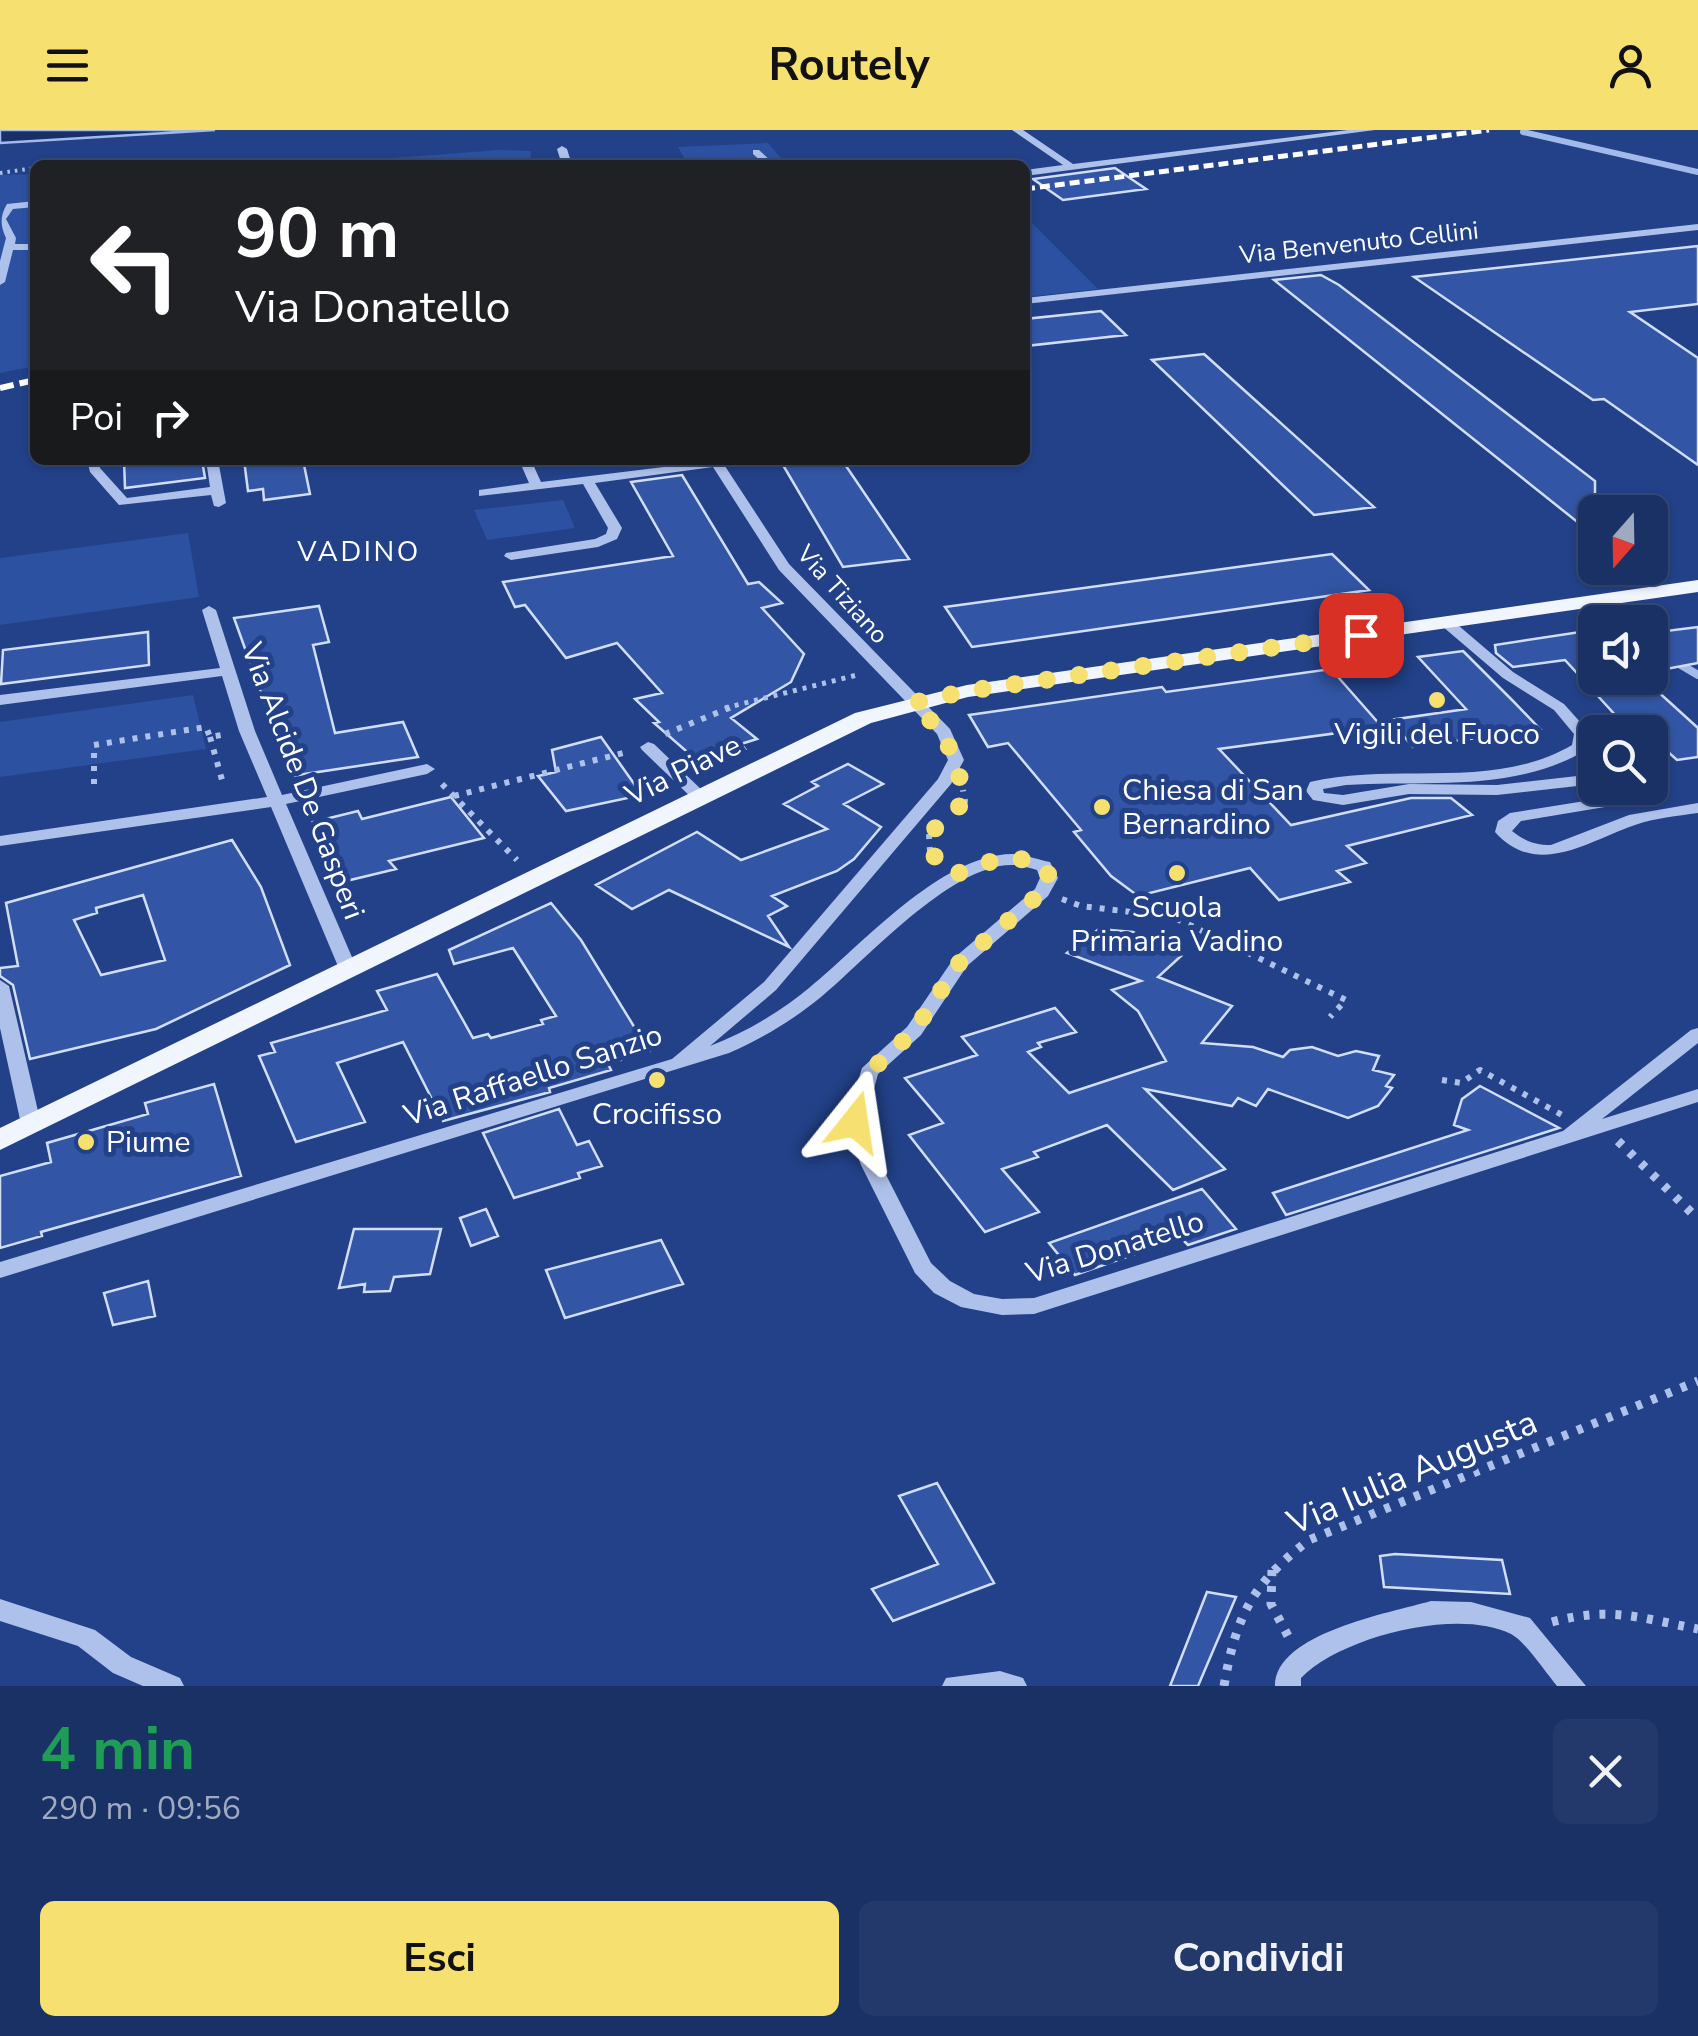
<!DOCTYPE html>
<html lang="it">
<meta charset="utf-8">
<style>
:root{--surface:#1a3166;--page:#23396c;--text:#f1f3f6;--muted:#9fa9bf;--line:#384c7a;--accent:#f6e170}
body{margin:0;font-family:"Nunito Sans",sans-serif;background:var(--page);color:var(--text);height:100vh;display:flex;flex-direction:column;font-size:38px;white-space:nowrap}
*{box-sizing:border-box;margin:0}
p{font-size:32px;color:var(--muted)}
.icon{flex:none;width:55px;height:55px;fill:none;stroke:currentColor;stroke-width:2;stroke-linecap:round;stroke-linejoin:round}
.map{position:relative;height:1556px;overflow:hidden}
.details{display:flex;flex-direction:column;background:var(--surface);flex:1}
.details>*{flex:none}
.guide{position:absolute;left:30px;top:30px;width:1000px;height:305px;border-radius:15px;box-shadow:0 2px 8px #0004,0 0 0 2px var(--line);background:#202124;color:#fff;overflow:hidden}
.needle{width:65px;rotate:200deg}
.controls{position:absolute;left:1578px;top:365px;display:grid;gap:20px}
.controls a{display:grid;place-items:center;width:90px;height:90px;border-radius:15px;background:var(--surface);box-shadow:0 2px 8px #0004,0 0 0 2px var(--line);font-size:50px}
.pin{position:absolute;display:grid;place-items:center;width:85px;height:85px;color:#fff;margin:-42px;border-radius:20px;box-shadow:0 5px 15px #0006}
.me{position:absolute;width:110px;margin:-55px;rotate:15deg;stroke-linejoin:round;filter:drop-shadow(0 0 8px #0008)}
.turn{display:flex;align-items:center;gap:35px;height:210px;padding:0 40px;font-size:45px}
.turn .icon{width:130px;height:130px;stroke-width:2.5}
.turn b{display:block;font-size:70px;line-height:85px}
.then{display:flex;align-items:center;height:95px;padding:0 40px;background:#0003;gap:20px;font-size:38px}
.round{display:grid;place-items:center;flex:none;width:105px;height:105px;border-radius:15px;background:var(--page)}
.headline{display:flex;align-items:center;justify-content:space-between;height:170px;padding:0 40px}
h1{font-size:60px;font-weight:700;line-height:75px;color:#1e9e55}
.action{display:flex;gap:20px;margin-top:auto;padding:20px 40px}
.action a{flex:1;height:115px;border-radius:15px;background:var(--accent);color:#111;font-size:40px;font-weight:700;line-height:115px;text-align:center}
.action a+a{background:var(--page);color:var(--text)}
header{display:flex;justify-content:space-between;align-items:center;height:130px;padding:0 40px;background:var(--accent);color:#111;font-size:45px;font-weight:700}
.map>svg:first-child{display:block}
.green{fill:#2c51a0}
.water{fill:#182f68;stroke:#a2baeb;stroke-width:2.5}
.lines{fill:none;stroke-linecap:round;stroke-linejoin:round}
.stream-far1{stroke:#a2baeb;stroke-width:6}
.stream{stroke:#a2baeb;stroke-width:8}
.building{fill:#3256a5;stroke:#d2def7;stroke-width:2.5;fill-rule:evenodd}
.path-far3{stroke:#aec1ea;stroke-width:4;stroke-dasharray:2.5 5;stroke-linecap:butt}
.path-far2{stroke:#aec1ea;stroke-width:5;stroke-dasharray:4 6;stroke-linecap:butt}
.path-far1{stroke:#aec1ea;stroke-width:6;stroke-dasharray:5 8;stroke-linecap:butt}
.path{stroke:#aec1ea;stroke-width:9;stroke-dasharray:6 10;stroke-linecap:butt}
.minor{fill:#aec1ea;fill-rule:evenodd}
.major{fill:#f1f5fe;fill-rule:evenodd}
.rail-far1{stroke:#fff;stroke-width:5;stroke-dasharray:10 5;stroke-linecap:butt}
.rail{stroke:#fff;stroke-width:6;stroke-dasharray:14 6;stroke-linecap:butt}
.route{stroke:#f6e170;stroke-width:18;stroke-dasharray:0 32.4}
.poi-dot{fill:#f6e170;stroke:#224188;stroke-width:4}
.labels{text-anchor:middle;stroke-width:10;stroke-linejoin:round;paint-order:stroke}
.far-street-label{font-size:25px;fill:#fff;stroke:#224188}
.far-neighbourhood-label{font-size:28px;letter-spacing:2.5px;fill:#fff;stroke:#224188}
.poi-label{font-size:30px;fill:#fff;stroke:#224188}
.street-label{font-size:30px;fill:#fff;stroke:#224188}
.near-street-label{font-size:35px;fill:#fff;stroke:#224188}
</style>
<header><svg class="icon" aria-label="menu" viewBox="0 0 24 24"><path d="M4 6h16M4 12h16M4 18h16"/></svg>Routely<svg class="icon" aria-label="person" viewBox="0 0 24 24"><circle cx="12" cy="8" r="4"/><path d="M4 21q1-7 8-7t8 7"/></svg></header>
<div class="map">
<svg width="1698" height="1556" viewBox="0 0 1698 1556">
<rect width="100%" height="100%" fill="#224188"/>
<path class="green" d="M768,13L787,35H688L678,17Z
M500,20L531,21L530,35H562H379V29Z
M35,44V236L0,243V45Z
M1025,86L1098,159L1025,167Z
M563,370L575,398L487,410L474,380Z
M188,403L199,467L0,495V428Z
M193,565L206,619L0,647V592Z"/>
<path class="water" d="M0,0H215L0,13Z"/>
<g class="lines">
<path class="stream-far1" d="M1523,2L1698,42"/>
<path class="stream" d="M1676,532L1698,545"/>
</g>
<path class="building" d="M1115,38L1146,59L1063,70L1033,49Z
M1698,116V174L1630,182L1698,228V335L1604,269L1593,270L1414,147Z
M1321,145L1339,155L1595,351V406L1274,150Z
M1101,181L1126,205L1025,216V189Z
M1204,224L1374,377L1314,385L1152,230Z
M124,330H202L205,348L125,358Z
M244,330H303L310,364L264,370L263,359L248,361Z
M780,330H842L909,429L843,437Z
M682,345L748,454L759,452L782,473L762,478L804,524L791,552L731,588L757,609L741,614L745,619L701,634L654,593L659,592L635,569L662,563L617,513L566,528L525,475L515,477L503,452L673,426L631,352Z
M1332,424L1369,460L972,517L945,477Z
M319,476L329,512L313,515L335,603L403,592L418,627L291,646L234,488Z
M1698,497V533L1650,542V503Z
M148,502L149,535L1,554L3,520Z
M1580,502L1595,512V548H1643L1698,598V627L1677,630L1629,587L1618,588L1565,530L1513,537L1496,523L1495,515Z
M1463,521L1514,572L1540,599L1413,617L1390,590L1466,579L1418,527Z
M1331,539L1382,597L1219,619L1291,695L1411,668H1451L1472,685L1347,716L1366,733L1337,741L1350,752L1279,770L1250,738L1138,766L1111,746L1074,702L1081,700L1008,613L988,617L969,585L1162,557L1166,562Z
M601,607L642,665L566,681L538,646L556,642L552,620Z
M848,634L883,654L844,674L881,697L854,729L837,741L772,766L787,776L768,786L789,817L669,760L632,779L596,755L697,702L741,730L827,699L784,674L818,656L812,652Z
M451,667L484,708L389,731L396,739L342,752L315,706L321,705L313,692L358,681L362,689Z
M232,710L261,757L290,835L156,899L30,929L13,855L0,846V838L18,836L6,773ZM143,765L165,830L101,845L74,790L97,783L96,778Z
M551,773L581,810L649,921L608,934L611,940L549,958L550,962L443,991L403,912L337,933L365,992L296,1012L259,926L275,922L271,913L387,880L377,861L437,844L473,908L488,904L491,908L543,894L541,890L556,886L513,818L454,834L449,820Z
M1099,799L1133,802L1181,826L1158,847L1232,876L1202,913L1253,917L1283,927L1290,920L1312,917L1338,926L1356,921L1379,926L1373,940L1394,945L1386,956L1392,958L1378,976L1348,988L1268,959L1256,976L1238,968L1232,976L1145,959L1225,1039L1173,1060L1107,995L1034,1022L1038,1027L1002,1039L1039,1082L985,1102L909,1005L943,993L905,948L977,925L962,907L1055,878L1076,902L1038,913L1041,917L1028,922L1069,963L1166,931L1138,881L1112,860L1141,851L1067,823Z
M214,954L241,1046L41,1102L42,1106L0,1118V1046L51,1032L47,1013L148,984L145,973Z
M1480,956L1559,998L1286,1085L1273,1063L1468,1000L1454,995L1462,969Z
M559,979L577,1015L589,1011L602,1036L578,1043L580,1048L514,1068L483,1003Z
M1202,1059L1236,1099L1188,1115L1181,1108L1075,1145L1049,1113Z
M486,1079L498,1106L471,1116L460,1088Z
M354,1099H441L430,1144L394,1147L390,1161L364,1162L365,1154L339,1158Z
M661,1110L683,1154L565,1188L546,1140Z
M148,1151L155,1186L113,1195L104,1163Z
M937,1353L994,1453L893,1491L872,1459L938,1434L899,1366Z
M1395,1424L1502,1430L1510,1464L1384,1457L1380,1426Z
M1207,1462L1236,1467L1198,1556H1170Z"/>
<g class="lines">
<path class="path-far3" d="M0,43L35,38"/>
<path class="path-far2" d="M725,578L857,545"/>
<path class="path-far1" d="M665,604L734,576
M210,607L224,657
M94,654V615L206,597L210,607L227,604
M442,654L517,730
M454,666L627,622
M953,682L965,671L963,660
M929,704L930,722L940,732
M1062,769L1081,776L1173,787L1346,870L1330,887
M1442,950L1461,953L1480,940L1562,985"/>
<path class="path" d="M1618,1011L1698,1089
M1272,1440L1271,1474L1288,1506
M1552,1492C1611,1476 1640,1488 1698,1499
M1224,1556C1236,1486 1252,1454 1309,1410L1698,1251"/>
<path class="minor" d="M1012,0H1023L1073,34L1348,0H1375L1025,46V40L1063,35Z
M562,16L567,19L572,35H562L557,19Z
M753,20H759L775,35H765L753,24Z
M35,71V77L13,79L6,89L16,108L15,114H35V120H13L5,152L0,155V131L6,108C0,95 0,86 7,74Z
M1698,94V100L1025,174V168Z
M87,330H99L100,338L127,368L210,357L206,330H218L226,373L219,377L214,376L211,365L119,375L90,342Z
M519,330H531L541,352L721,330L789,434L950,599L964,630L951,654L776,860L710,916C746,902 780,882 809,858C862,815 940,725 1012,724C1024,724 1039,730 1050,732L1058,748L1048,766L967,836L921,905L878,944L865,993L881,1035L931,1133L950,1151L974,1164L1002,1169L1034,1168L1563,1001L1691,900L1698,898V913L1602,989L1698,959V972L1034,1184L1002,1185L961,1177L934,1163L915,1143L861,1035L845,993L862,938L907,897L954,828L1035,759L1040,748L1037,740C1030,738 1022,736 1014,735C953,732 866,830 821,867C793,890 763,908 729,923L0,1148V1132L672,929L764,852L938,649L948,630L937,604L779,440L713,337L595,353L622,398L617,409L598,417L511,430L504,426L506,423L595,409L606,404L608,398L583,354L479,366V360L529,353Z
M209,476L216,480L255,601L282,665L427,634L435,639L427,644L286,674L358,841L355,845L349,847L340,841L271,677L0,716V706L267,667L239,601L222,546L0,575V565L220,538L202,480Z
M1447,489L1452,490L1513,542L1564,574L1590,603L1586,620C1514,663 1427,650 1346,655L1323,659L1324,663L1343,665L1409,654L1497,655L1595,644V654L1497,665L1409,664L1343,675L1313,670L1306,661L1310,652C1396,632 1494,661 1572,615L1574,604L1554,580L1503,548L1442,496V490Z
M648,612L654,614L707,665L709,668L707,671H695L642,620L640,617Z
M1650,654L1653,658L1647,670L1521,691L1512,701C1525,711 1534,715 1551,715L1629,685L1698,673V683C1677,686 1655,688 1635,695C1588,711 1537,749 1495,702L1498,691L1510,683L1635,663L1637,658H1650Z
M0,850L9,856L41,994L38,999H24L21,994L0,898Z
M0,1469L95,1500L131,1527L180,1548L184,1556H143L113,1543L78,1516L0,1491Z
M1431,1471L1471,1472L1530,1488L1586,1556H1557C1546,1543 1525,1511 1511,1504C1458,1477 1340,1507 1301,1548V1556H1275C1275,1503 1390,1483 1431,1471Z
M1000,1541L1023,1548L1027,1556H942L946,1548Z"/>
<path class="major" d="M1698,450V462L968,567L871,593L0,1020V998L855,583L967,555Z"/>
<path class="rail-far1" d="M1025,59L1489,0
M27,252L35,250"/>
<path class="rail" d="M0,258L35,250"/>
</g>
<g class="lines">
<path class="route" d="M855,992L869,942L914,901L960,832L1042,762L1050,748L1044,736C1012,721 985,732 954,745L930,722V703L965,671C955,624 949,605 912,573L967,561L1361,505"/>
</g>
<g class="poi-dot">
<circle cx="1437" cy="570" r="10"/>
<circle cx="1102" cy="677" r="10"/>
<circle cx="1177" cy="743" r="10"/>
<circle cx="657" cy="950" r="10"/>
<circle cx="86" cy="1012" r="10"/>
</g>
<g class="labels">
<g class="far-street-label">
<text transform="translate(1359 112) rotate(-6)" y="9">Via Benvenuto Cellini</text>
<text transform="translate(843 464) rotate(48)" y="9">Via Tiziano</text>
</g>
<g class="far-neighbourhood-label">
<text x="359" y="431">VADINO</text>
</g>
<g class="poi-label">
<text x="1437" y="614">Vigili del Fuoco</text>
<text x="1122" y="670" text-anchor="start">Chiesa di San<tspan x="1122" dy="34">Bernardino</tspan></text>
<text x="1177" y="787">Scuola<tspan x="1177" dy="34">Primaria Vadino</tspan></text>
<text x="657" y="994">Crocifisso</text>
<text x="106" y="1022" text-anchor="start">Piume</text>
</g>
<g class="street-label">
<text transform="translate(683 640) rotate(-26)" y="10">Via Piave</text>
<text transform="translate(303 651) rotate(69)" y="10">Via Alcide De Gasperi</text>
<text transform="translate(533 945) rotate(-18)" y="10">Via Raffaello Sanzio</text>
<text transform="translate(1115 1117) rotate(-17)" y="10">Via Donatello</text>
</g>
<g class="near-street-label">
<text transform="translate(1412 1342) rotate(-23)" y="12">Via Iulia Augusta</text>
</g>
</g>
</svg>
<div class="controls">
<a><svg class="needle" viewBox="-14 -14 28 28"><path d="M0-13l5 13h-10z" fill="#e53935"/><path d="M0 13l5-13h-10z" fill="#9fa9bf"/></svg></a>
<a><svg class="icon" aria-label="sound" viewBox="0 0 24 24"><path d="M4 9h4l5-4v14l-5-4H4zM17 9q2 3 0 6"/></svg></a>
<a><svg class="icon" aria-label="search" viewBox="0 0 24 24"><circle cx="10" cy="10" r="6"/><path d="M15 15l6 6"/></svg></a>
</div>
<div class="pin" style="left:1361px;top:505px;background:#d93025"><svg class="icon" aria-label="arrive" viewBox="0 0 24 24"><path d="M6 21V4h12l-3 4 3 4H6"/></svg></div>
<svg class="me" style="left:855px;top:992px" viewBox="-20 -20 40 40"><path d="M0-17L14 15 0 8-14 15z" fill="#f6e170" stroke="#fff" stroke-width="4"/></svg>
<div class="guide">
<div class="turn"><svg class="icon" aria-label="left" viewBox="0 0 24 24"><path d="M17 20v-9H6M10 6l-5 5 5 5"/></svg><div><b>90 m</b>Via Donatello</div></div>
<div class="then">Poi<svg class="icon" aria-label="right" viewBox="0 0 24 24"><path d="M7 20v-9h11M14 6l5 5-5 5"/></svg></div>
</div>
</div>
<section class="details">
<div class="headline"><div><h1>4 min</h1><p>290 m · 09:56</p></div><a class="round"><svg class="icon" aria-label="close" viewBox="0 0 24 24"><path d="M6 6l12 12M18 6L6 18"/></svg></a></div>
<div class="action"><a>Esci</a><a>Condividi</a></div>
</section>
